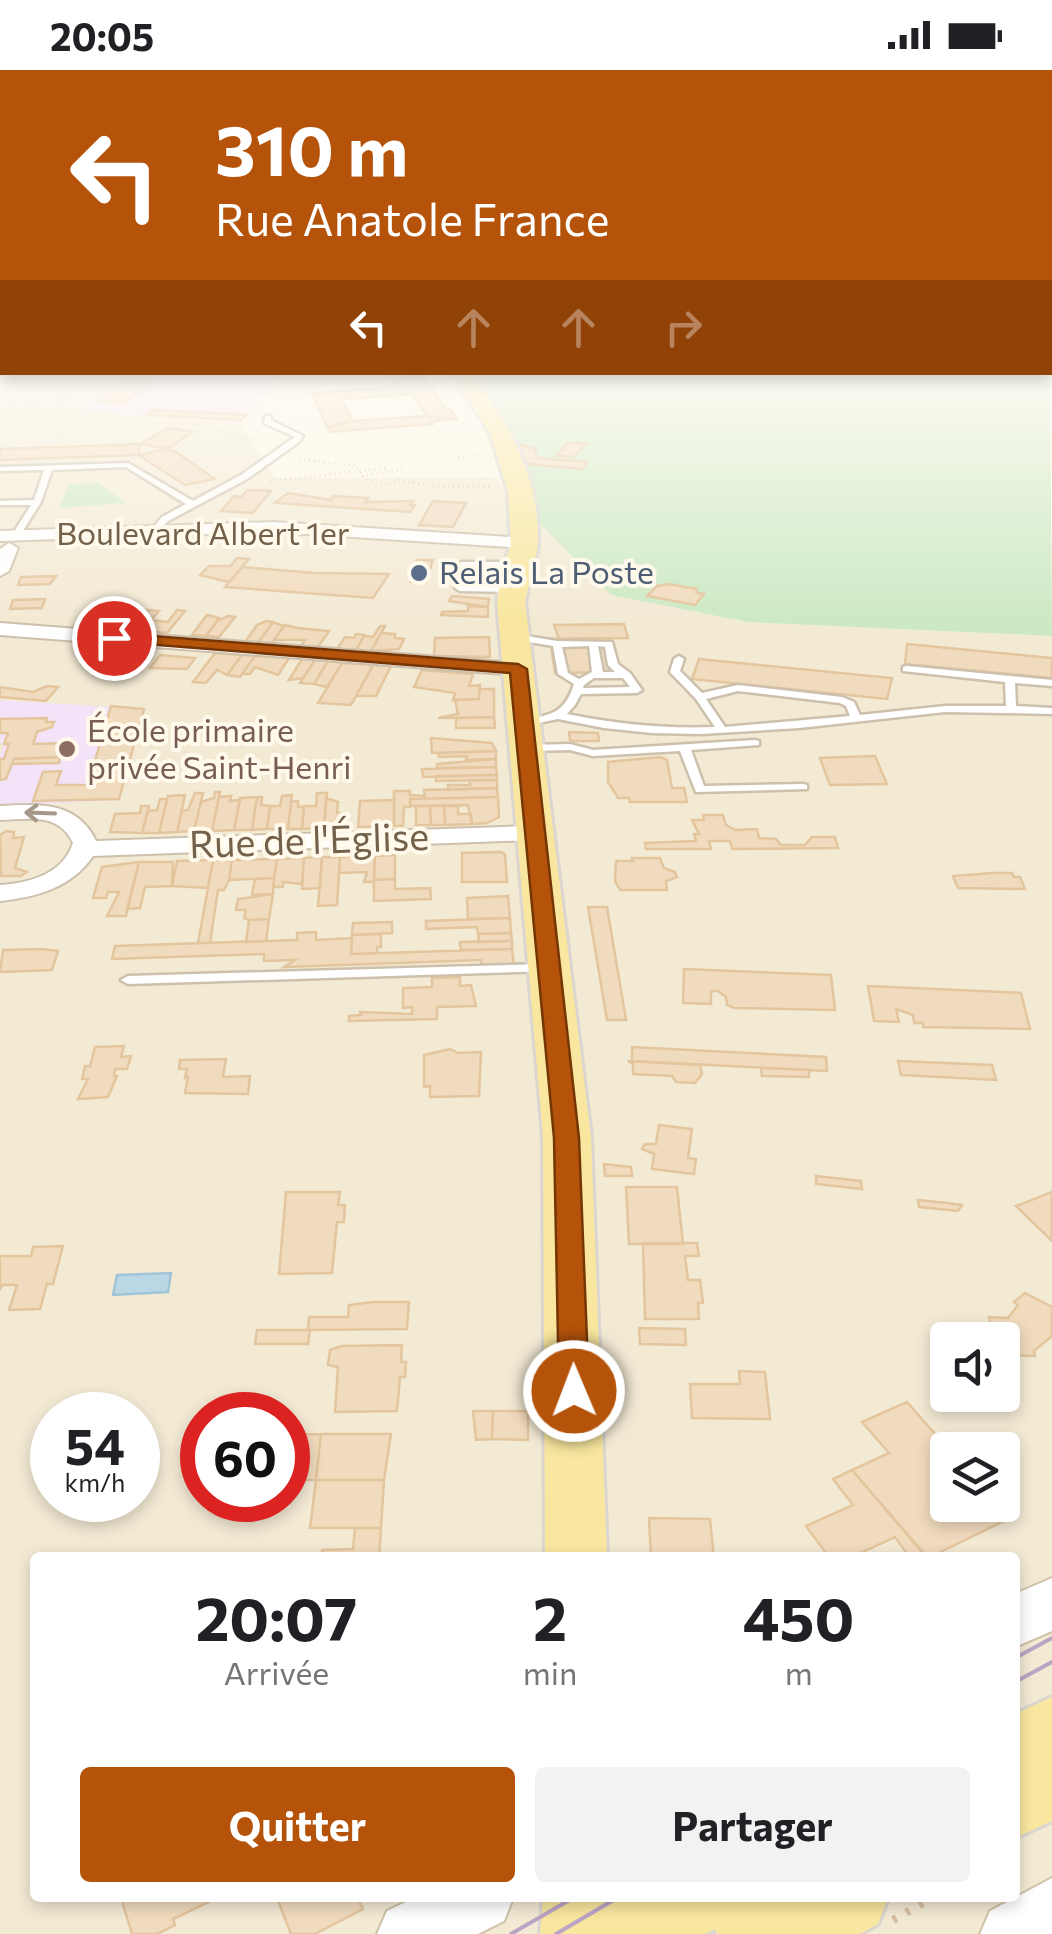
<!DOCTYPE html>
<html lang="fr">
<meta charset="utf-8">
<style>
:root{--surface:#fff;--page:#f2f2f2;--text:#202124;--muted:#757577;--accent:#b45309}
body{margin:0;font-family:Commissioner,sans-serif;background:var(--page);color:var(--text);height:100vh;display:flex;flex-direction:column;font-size:38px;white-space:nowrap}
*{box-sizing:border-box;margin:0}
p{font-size:32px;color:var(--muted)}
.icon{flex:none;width:55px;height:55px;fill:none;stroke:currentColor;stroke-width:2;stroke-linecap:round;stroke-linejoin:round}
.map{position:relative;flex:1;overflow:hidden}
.details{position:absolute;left:30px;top:1482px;width:990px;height:350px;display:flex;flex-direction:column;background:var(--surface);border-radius:10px;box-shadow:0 5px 15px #0003}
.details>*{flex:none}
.banner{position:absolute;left:0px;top:0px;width:1052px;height:305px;box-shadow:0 5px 15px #0003;background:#b45309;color:#fff;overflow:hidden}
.fabs{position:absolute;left:930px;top:1252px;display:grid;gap:20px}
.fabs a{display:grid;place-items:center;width:90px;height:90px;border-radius:10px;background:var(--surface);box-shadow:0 5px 15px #0003;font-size:50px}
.speed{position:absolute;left:30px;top:1322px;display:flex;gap:20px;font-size:50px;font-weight:700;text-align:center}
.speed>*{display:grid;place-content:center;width:130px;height:130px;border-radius:50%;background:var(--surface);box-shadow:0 5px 15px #0003;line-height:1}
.speed small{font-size:25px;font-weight:400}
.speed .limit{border:15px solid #d22;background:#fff;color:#111}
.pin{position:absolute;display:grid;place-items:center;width:85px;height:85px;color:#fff;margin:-42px;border:5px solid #fff;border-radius:50%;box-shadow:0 2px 10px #0007}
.me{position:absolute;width:110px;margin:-55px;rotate:359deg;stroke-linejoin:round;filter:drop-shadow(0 0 8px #0008)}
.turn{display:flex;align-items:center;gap:35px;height:210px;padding:0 50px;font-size:45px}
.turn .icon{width:130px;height:130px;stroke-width:2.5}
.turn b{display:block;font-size:70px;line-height:85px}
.lanes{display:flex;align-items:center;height:95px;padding:0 50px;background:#0003;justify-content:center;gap:50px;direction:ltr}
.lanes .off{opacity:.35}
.eta{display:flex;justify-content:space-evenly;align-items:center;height:170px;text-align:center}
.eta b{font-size:60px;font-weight:700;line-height:70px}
.cta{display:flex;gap:20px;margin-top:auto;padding:20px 50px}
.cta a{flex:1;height:115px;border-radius:10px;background:var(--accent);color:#fff;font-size:40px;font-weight:700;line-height:115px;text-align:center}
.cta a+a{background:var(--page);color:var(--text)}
.status{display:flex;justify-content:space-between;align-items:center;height:70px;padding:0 50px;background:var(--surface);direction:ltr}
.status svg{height:28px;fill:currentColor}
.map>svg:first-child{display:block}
.residential{fill:#f3ead4;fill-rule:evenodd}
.education{fill:#f4e2f8}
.green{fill:#cde9c4}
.water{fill:#bad7e5;stroke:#a1c5d7;stroke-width:2.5}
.building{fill:#f1dbbe;stroke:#e3c59e;stroke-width:2.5}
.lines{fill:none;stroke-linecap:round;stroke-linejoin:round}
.lane-casing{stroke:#cdc0ac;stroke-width:5}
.street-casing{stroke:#cdc0ac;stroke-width:4}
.secondary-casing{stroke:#d0c2a9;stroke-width:4}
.primary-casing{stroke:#dbd6d0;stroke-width:6}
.path-far1{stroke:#d6bfa1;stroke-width:2.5;stroke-dasharray:1 4;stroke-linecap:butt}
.path{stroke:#d6bfa1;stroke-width:8;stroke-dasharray:4 11;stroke-linecap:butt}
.lane{fill:#fff;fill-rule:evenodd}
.street{fill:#fff;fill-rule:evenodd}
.secondary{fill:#fff;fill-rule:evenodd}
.primary{fill:#f9e79f;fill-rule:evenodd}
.tram{stroke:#bca4c5;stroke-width:4}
.oneway{stroke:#a5988a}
.route{fill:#b45309;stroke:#753606;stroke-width:2.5}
.service-dot{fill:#5c6f8a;stroke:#fffaec;stroke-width:4}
.education-dot{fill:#8d6e63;stroke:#fffaec;stroke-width:4}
.labels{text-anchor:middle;stroke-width:8;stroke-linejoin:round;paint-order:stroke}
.far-street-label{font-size:32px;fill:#74614b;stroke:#fffaec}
.far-service-label{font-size:32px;fill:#4e5e75;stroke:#fffaec;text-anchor:start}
.far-education-label{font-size:32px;fill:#785e54;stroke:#fffaec;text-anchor:start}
.street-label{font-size:38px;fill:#74614b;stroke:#fffaec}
</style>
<div class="status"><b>20:05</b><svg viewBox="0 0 49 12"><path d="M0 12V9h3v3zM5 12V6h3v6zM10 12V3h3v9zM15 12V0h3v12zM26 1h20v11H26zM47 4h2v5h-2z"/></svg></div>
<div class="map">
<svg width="1052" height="1864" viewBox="0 0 1052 1864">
<rect width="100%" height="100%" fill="#fcf7e6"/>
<path class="residential" d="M0,291L2,302L124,303L84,341L240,353L275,408L493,407L612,525L748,552L1052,566V1864H0ZM948,1270H1002V1325H948ZM52,1345H138V1430H52ZM202,1345H288V1430H202ZM948,1380H1002V1435H948ZM35,1488H1015V1828H35Z"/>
<path class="education" d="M124,303H284L240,353L83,341Z
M0,630L142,639L120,730L0,736V685L4,674L0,673Z"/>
<path class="green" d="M1050,291L1052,566L748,552L611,525L539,453L514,368L473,303L1050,302Z
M98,413L126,433L59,438L69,414Z"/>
<path class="water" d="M171,1203L168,1222L113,1225L117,1205Z"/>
<path class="building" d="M401,302L404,307L423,305L445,339H450L457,349L427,346L413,324L342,329L353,351L327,356L312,323L396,317L387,303Z
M131,308L148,311L127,332L100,331Z
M152,340L236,344L246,345L241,350L146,345Z
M427,346L457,349L431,351L433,354L330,362L328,358L353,351Z
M168,358L193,362L167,379L140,374Z
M567,373H569L587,374L573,387L557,386Z
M140,374L138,385L0,390V379Z
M517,374L535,379L537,388L587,392L582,399L527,394Z
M167,379L176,382L215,409L185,415L138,385Z
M247,420L271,421L253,443L221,441L234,426L241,427Z
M288,423L331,430L334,426L368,428L365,432L413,431L410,435H415L410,442L275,433Z
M433,431L466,433L453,457L419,455Z
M237,488L249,489L229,512L200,505L209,496H231Z
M417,490H433L426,512H411Z
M243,497L315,503L389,504L373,528L225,517Z
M443,500L488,501L486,511H441Z
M56,506L50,514L18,515L21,507Z
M669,514L697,519L696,522L704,524L695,535L647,526L657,516Z
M452,526L489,529L488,537L449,531Z
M45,529L42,538L10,539L13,530Z
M468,536L488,537V547L441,545L442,542L468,541Z
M91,538L109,540L94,556L75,555Z
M131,540L144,541L129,559L115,558Z
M145,540L159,541L142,560L129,559Z
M177,540L185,541L167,563L142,561L151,550L168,552Z
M207,545L219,548L206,566L192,565Z
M104,546L122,547L126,546L113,561L91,560Z
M228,546L235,547L219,567L206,566L217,551Z
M266,551L273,552L258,573L245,572L257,555Z
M273,552L284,556L271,574L258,573Z
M624,554L628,568L559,569L554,555Z
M285,555L297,558L329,561L318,577L301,576L305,570H274Z
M380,556H385L371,581L356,580L364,566L373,567Z
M381,563L395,564V568L404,569L399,579L371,581Z
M356,564L365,565L356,580L337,579L345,567L354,568Z
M489,567L490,587L434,586L435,568Z
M602,568L610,602L555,603L550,569Z
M907,574L1052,588V608L905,594Z
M102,579L142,582L131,596L91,593Z
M215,583L242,585L227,605L217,600L206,613L193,612Z
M160,585L195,588L187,599L150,598Z
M242,585L255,586L240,607L227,605Z
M255,586L289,588L278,605L255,597L250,604H242Z
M302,589L315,590L303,608L289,610Z
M699,589L892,608L887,629L692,609Z
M315,590L328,591L314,614L300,613Z
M328,591L342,593L327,617L314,614Z
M342,593L373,595L351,635L318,633Z
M373,595L391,596L376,626H356Z
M422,600L473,604L469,616L480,615L479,629L453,630L455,623L414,617Z
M47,616L58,617L46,631L0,627V617L33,622Z
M480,619H494V647L438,648L458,644L455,630L479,629Z
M111,636L144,639L119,729L33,731L43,702L61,701L56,715H88Z
M494,647L495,658H456V648Z
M47,648L46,652H54L52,657L37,662L33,674L65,673L60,687L14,689L6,709L0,710V689H4L9,674H4L8,663H0V649Z
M569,662L598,663L599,671H574L570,670Z
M431,668L492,673L496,681L432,683Z
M496,681V689L466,690L467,686L439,687V683Z
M875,686L887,714L830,715L820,688Z
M60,687L59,693L12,694L14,689Z
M660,687L667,690L672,718H684L687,732H630L629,728H618L608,712V692Z
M496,689V697L437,698V694Z
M496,697L497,705L423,707L422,699Z
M497,705V710L436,711V706Z
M470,710H497V718L448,720V715H470Z
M497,718L498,727L410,729V737H404L403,756H394V721H410V725L425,726L424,720Z
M215,722H220L212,761H194L201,732L214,728Z
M195,723H203L194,761L177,762L182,741L188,740Z
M317,723H327L324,758L302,759L304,736H316Z
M185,725L177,762L159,763L168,726Z
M292,725L288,759H267L270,736H280L282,726Z
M231,726L230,731L240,730L234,760L212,761L219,727Z
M257,727H262L261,735L270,736L267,759L252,760Z
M257,727L252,760H234L240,728Z
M498,727L499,747L487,753L472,754L468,735L410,736V729Z
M326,728L338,732L337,743H344L343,757L324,758Z
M160,729H167L159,763H142L148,741L157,740Z
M394,730V756L358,757L360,731Z
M298,731V737H304L302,759H288L291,732Z
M141,736H149L142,763L110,762L115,744L140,743Z
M416,736H430L431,755H416Z
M430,736H444L445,755H431Z
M444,736H458V744H471L472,754L445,755Z
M703,745H723L726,755L735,760L757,759L759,768L776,769L781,775H805L812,767H835L838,778L732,779L730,771H709L711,779H646L645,773L696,771L694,764H699L692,750H704Z
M6,761L14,762L13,768L24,767L15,798L27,802L21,806H1L0,765Z
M501,782L505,784L507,812H462V783Z
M395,785V809L374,810L375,786Z
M375,786L374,812H364L367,802L339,803L340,787Z
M322,787H340L337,835L318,836Z
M322,787L320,818L302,819L304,788Z
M304,788L302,814L283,812V817H273L277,789Z
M632,788H660L664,798L675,802L677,807L666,811L667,820H620L615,811L616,791H633Z
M277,789L274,808L229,810L232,790Z
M213,790L208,818L172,816L177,791Z
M213,790H232L229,810L224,820H218L210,873H198Z
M139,792L126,846H107L119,822H108L106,828H93L102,797Z
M139,792H173L172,816L145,817L140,838L127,839Z
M992,803H1012L1014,807H1020L1025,819L958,818L953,806Z
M274,808L273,824L252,825L255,809Z
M395,809V819L430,818L431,829L374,831V810Z
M273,824L269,849L249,850L244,848L246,840H236L238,829Z
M508,826L510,848L468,849L467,828Z
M588,837H607L626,950H607Z
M510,848L511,863L478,864L477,857L426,859V851Z
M269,849L266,871L246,872L249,850Z
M392,852V863L352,865L353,853Z
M316,862V870L352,868L351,884L512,879L514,896L482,898L481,890L284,897L295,890L264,891V884L112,889L115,876L297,870V863Z
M511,863L512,871L479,872L478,864Z
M381,864V877H377V883L351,884L352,865Z
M512,871V879L461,880L460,872Z
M43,879L58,881L52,900L0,902L3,880Z
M684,899L831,905L835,940L734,938L727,935L726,927L718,921H711V934L683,933Z
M460,907V916L471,915L476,936L437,937V949L349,951V946L361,945L360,942L412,944V937L403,938V918L432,917V908Z
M868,916L1021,923L1030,959L923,957V953H914L913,945L896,939L899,952L874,951Z
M124,976L121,987L131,986L127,999H115L114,1006H117L108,1027L78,1029L88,1009H82L85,996H90L95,977Z
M632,977L826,987L827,1001L632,991Z
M450,979L458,983L481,982L479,1026L430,1027V1016L424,1017V985Z
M226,989L223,1007L250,1006L248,1024L185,1023L188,1007L185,1008L187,999H179L180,990Z
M628,991L700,995L702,1004L695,1013L676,1012L672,1006L633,1004V994Z
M898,991L992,995L996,1010L901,1005Z
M761,998L809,1000V1007L762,1006Z
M659,1055L692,1059L688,1088L696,1089L694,1104L652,1099L654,1084L642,1079L645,1074H656Z
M604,1094L631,1097L632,1106H605Z
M816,1106L861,1111L862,1119L816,1114Z
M626,1117H677L683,1174H629Z
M286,1122H340L338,1135H345L344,1152H337L332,1203L279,1204Z
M1052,1122V1171L1016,1136Z
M918,1130L947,1133L962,1135L958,1141L919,1137Z
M643,1173H697L699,1186H685L688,1210H700L703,1233H698L699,1249H645Z
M63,1176L53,1214H47L40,1239L9,1240L17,1215H3L0,1219V1186H31L33,1177Z
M1025,1223L1052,1237V1266L1034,1281L1035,1286L1002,1285V1270H995L989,1247L1008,1248L1018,1235L1014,1232Z
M373,1232H409L407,1259L308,1260L309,1247H348L349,1235Z
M639,1258L685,1259L686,1275L640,1274Z
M257,1260H310L308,1274H255Z
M402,1275L401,1292H406L405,1307H400L397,1341L335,1342L338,1297L328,1295L330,1280L341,1276Z
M739,1301L765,1302L770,1349L692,1348L690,1314H740Z
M907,1332L949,1380L948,1435H996L1008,1449L928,1488L852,1400L889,1383L862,1352Z
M473,1341H493L492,1369L476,1370Z
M493,1341H528V1370L492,1369Z
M321,1364H391L384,1410H316Z
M321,1364L316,1410H288V1365Z
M852,1400L927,1488H910L895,1467L850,1488H817L826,1483L806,1456L853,1435L833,1409Z
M316,1410H384L381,1458H310Z
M649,1448L710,1449L714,1488H651Z
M355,1458H381L379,1488H321L322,1480L353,1479Z
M121,1828H215V1829L173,1849L175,1855L157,1864H132Z
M277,1828H358L363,1839L315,1864H291Z"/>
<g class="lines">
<g class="lane-casing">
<path id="lane" d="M265,346H271V350L303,366L299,372L247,409L168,451L158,462L151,460L162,447L186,434L126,397L52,400L41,432L19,467L12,465L31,435H0V431L34,430L44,400L0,401V397L128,393L193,431L241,405L295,367L264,353Z
M461,492H517L521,495L517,498L468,497L466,502L463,503L458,500Z
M461,508L466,511L465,515L512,516L517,519L512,522L460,521L455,518L456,511Z
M514,564L557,571L612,572L618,594L630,603L642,620L637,623L581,624L575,635L567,644C616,654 665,659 715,657L696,629L670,602L674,589L679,586L684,589L680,601L702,623L738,615L842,627L854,632L860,645L945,636H1006L1005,612L903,601V597L907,596L1052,610V616L1015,613L1016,636L1052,638V644L945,642L799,658L701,664L652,663L604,658L558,649L523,656L519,655V651C548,645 564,646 574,614L558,604L553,576L511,569V565ZM589,576L592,602L579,609L568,603L562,577ZM598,576L605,577L608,595L615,602H603ZM594,608H623L630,617L583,618L584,615ZM738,621L840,633L846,636L850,646L725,657L706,629Z
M755,670L759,671V675L691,680L704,716L803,714L807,715V719L696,722L680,681L593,686L570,680L526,681L521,678L526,675L570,674L593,680Z
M547,894L554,898L552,901L128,914L121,910L128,906Z"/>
</g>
<g class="street-casing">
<path id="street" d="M273,452L526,468L535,473L526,478L273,462L0,471V461Z
M9,473L18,478L9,501L0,506V479Z
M0,553L518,593L528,599L518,605L0,565Z
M0,736C39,734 77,731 96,771L533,756L545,763L533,770L93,786C71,818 37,827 0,831V815C30,813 63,804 73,773C59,742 28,749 0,750Z"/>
</g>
<g class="secondary-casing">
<path id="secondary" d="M1052,1508V1561L1015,1577V1524Z
M1052,1808V1864H980L990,1841Z
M414,1828H513L504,1851L478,1864H377L387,1841Z"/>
</g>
<g class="primary-casing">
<path id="primary" d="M450,302H471C509,356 539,403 538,472C538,484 528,516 525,532L591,1067L607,1488H545L543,1067L497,532L503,495L511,476L508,422L490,363Z
M1052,1627V1751L1015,1768V1644Z
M543,1828H615V1832L624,1828H888L878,1854L860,1864H717L715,1859L705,1864H540Z"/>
</g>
<path class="path-far1" d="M0,329L86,348L206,356L262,373
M51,341L92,302
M0,356L66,354L72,346
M59,373L66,354
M299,389L356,396L365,409L383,417L399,410L433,416L492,417
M453,389L480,384
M362,406L404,399
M270,411L389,398"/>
<path class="path" d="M893,1850L932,1828"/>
<use href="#lane" class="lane"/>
<use href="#street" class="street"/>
<use href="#secondary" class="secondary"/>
<use href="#primary" class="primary"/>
<path class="tram" d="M1015,1588L1052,1568
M1015,1612L1052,1592
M511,1864L573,1828
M556,1864L617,1828"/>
</g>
<defs><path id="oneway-shaft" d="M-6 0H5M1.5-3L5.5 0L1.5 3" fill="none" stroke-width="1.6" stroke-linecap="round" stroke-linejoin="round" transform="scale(2.5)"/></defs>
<use class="oneway" href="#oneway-shaft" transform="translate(40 743) rotate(-178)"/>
<linearGradient id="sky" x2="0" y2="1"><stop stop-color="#95c2e7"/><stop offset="0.53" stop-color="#fefbf4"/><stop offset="1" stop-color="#fefbf4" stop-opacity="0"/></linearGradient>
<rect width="1052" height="552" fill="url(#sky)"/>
<path class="route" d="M114,563L518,594L527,599L579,1068L589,1321L584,1329L574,1333L563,1329L559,1321L554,1068L510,603L108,571V565Z"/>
<circle class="service-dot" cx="419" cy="503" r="10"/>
<circle class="education-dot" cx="67" cy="679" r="10"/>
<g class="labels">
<g class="far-street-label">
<text x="203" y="475">Boulevard Albert 1er</text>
</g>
<g class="far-service-label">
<text x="439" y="514">Relais La Poste</text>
</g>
<g class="far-education-label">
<text x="87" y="672">École primaire<tspan x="87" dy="37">privée Saint-Henri</tspan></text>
</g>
<g class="street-label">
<text transform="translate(309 771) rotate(-2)" y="13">Rue de l'Église</text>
</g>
</g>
</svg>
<div class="fabs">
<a><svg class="icon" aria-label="sound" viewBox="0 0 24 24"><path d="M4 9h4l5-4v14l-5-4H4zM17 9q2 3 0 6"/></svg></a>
<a><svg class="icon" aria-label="layers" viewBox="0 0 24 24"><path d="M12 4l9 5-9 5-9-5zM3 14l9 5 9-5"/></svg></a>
</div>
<div class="speed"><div>54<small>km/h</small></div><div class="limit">60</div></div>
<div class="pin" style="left:114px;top:568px;background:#d93025"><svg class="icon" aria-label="arrive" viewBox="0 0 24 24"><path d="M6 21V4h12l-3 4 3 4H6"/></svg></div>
<svg class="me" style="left:574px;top:1321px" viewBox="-20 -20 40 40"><circle r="17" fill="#b45309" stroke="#fff" stroke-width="3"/><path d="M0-11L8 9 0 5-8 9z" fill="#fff"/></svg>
<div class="banner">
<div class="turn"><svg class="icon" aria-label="left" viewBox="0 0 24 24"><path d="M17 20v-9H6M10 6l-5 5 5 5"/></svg><div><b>310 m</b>Rue Anatole France</div></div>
<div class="lanes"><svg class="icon" aria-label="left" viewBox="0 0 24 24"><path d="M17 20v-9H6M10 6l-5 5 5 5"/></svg><svg class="icon off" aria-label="ahead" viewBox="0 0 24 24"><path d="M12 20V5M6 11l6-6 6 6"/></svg><svg class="icon off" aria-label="ahead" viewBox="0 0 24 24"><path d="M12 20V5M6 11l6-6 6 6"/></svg><svg class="icon off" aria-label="right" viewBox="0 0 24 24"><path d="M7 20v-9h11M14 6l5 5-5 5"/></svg></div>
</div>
<section class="details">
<div class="eta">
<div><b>20:07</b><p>Arrivée</p></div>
<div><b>2</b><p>min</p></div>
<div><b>450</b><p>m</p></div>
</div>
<div class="cta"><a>Quitter</a><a>Partager</a></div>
</section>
</div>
